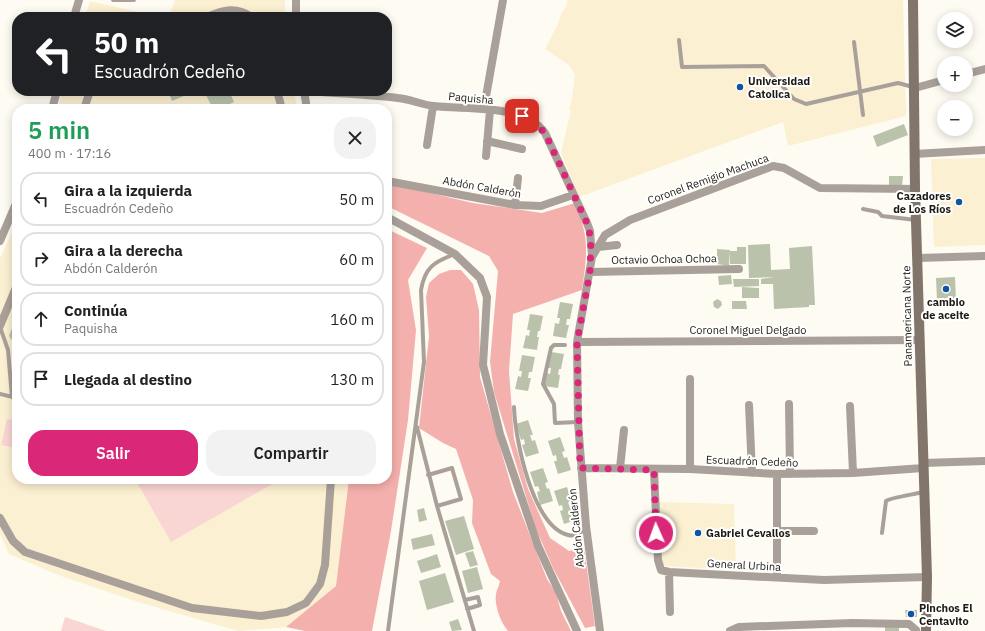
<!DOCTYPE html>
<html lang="es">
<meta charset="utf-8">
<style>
:root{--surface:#fff;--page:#f2f2f2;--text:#222;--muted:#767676;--line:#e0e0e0;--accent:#db2777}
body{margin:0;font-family:"IBM Plex Sans",sans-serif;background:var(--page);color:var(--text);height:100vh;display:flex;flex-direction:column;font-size:15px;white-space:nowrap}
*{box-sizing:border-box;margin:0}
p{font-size:13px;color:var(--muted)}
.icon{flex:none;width:22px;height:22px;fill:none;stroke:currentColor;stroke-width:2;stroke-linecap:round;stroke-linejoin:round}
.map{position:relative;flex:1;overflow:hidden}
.panel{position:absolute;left:12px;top:104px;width:380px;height:380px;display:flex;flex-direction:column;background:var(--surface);border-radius:16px;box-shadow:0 2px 10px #0003}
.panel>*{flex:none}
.top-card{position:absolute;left:12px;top:12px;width:380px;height:84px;border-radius:16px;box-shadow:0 2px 10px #0003;background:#202124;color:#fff;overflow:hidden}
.tools{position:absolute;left:937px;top:12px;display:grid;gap:8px}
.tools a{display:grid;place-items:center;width:36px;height:36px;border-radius:50%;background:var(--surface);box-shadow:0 2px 10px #0003;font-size:20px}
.pin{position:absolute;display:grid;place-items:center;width:34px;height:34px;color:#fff;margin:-17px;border-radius:8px;box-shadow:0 2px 6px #0006}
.me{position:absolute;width:44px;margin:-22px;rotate:358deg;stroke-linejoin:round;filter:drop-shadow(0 0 3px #0008)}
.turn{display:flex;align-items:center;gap:14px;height:84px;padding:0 16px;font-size:18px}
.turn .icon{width:52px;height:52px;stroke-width:2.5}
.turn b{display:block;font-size:28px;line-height:34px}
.round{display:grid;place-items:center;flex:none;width:42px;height:42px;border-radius:16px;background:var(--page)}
.overview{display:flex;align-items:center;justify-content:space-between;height:68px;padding:0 16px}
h1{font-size:24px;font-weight:600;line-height:30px;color:#1e9e55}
.cta{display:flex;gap:8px;margin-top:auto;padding:8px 16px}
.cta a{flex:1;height:46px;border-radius:16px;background:var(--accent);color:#fff;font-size:16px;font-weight:600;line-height:46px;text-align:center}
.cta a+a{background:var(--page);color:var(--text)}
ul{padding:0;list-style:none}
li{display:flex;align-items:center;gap:12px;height:54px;margin:0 8px 6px;padding:0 8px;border:2px solid var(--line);border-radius:16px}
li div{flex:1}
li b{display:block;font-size:15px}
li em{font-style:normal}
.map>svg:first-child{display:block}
.built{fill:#fcf0d2}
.green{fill:#f9d5d3}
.forest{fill:#f4b0ad}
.building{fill:#bac2ac}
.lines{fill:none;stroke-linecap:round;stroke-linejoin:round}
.lane{stroke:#a9a09a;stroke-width:4}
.street{stroke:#a9a09a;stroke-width:8}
.secondary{stroke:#82756c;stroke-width:10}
.route{stroke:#db2777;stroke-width:7;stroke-dasharray:0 12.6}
.poi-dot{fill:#0f54a3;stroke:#fff;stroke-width:1.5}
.labels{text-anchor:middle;stroke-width:4;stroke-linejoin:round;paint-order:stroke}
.poi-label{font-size:11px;font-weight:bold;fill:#1d1a12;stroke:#fff;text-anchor:start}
.street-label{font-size:11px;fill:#1d1a12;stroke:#fff}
</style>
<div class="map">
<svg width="985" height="631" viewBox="0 0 985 631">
<rect width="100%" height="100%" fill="#fefbf2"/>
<path class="built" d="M175,0H285V17H167L172,9Z
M568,0H903L906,116L788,146L783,122L579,197L561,153L571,110L569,109L572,99L575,75L569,65L545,49L557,26L561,14L567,5L566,4Z
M90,1L160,17H85Z
M63,91H294L297,109H57Z
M985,158V245L934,247L931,159Z
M17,222V479H349L336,586L286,627L238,631L138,602L58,575L9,554L0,534V258Z
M659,502L734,504L736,570L663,566L661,562Z"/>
<path class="green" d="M7,419L17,421V448L1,445Z
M135,479H281L171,542Z
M65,617L106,631H61Z"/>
<path class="forest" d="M387,185L404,187L473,203L542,213L575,203C590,238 587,254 582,290L513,314L509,371L514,439L528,489L550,538L569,551L584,547L595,626L585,628L553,568L536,529L494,392L490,362L498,271L489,256L387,206Z
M387,229L427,248L408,280L416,330L408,420L391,531L372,631H305L286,627L336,586L349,479H387Z
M450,270H461L473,284L479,310L480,377L513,492L547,579L556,593L561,611L571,631H508C501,623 494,605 496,594C497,589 499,586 500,581L491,574L472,523L473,500L456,449L443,443L419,428L429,336L426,297L429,283L439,274Z"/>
<path class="building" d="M168,91H182L184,96L172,101Z
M204,91H229L234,102L219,109H213Z
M904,124L908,135L877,147L873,136Z
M889,176H903L902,187H889Z
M770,244L771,270L790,269L789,248L812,246L815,305H809V307L774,309L773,284H761V279L774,277L749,278L748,245Z
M737,247H746V264H730V251H737Z
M717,249L730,250L729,266L717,264Z
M731,275L732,284L719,285L718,276Z
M955,277L956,300L937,301L936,278Z
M733,279H759V286L734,287Z
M742,287L759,288V298H742Z
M717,299L721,301L722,305L718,309L714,307L713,302Z
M732,301H746L747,309H732Z
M560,302L573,304L570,319H567L566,325H569L566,338L553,336L555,323L559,324L560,318H557Z
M530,314L543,316L540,331H538L537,337H539L537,350L523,348L526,335L529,336L530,330H527Z
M14,323H17V347L9,336Z
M551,352L564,354L561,369H559L558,375H560L558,388L544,386L547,373L550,374L551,368H548Z
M522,355L535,357L532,372H529L528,378H531L528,391L515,389L518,376L521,377L522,371H519Z
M528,420L533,435H530L532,441L535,440L539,453L526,457L522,445L525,444L524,439L521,440L516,424Z
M560,437L565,451L562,452L564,458L567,457L571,470L558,474L554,461H557L556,455L553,456L548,441Z
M543,468L548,482L545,483L547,489L549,488L553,501L540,505L537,492L540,491L538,486L535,487L530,472Z
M567,487L571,501L568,502L570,508L573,507L577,520L564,524L560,511L563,510L562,505L559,506L554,491Z
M424,508L427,520L419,522L417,510Z
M464,516L474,549L456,555L445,521Z
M432,534L435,545L413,550L411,539Z
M473,551L478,565L470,567L465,553Z
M437,554L441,567L421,573L417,561Z
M477,567L483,589L468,593L462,571Z
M445,573L454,602L427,610L419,581Z
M905,610H917V617H906Z
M458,619L462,630L452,631L449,622Z
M885,627H899V631H885Z"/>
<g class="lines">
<path class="lane" d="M113,0H134
M679,40L682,67L764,66L794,99L806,104L898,83L913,87
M854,42L863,115
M863,209L878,212L882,216L916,220
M0,327L8,350L12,397
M565,345H554L551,348L543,384L554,404L555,423L578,422
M0,394L17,398
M514,407C515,438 532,526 568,535C575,537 582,533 586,527
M417,427L437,506L474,631
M428,475L452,468L461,499L437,506
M882,533L886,501C889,498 916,494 923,492
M465,600L478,597L480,605L467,609
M388,631L424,362L421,290C425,267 434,262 455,254"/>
<path class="street" d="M296,0V17
M74,17L79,0
M207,17C223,10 236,6 252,17
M966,74L985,69
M915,88L944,80
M277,91L282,109
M304,91C335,93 367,94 398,98C410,99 422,105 434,106C466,110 524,103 545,133L587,223L590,231L592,256
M304,91L307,109
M484,108L503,0
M52,109L57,91
M84,109L90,91
M487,141L522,149
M427,145L433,106
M914,154L985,150
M486,156L490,110
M387,181L515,205L541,206L573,195
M515,205L518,178
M387,217L455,254L480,278L487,297L483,365L500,434L538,546L577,631
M0,241L17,201
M598,247L617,245
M918,258L985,256
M590,272L739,269
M0,326L17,285
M577,342L919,340
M690,379V469
M789,404L790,473
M749,405L752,473
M850,406L853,473
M923,463L985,461
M581,468L690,469L777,474L853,473L923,468
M620,468L624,430
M654,470L658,560L661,570L669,572L824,580L927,577
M0,518L13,541L25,552L192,608L261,616L287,612L306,603L320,584L325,565L331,479
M777,531H814
M669,572L670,612
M777,577V474
M600,631L586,526L578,422L577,342L592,257L605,235L630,220L773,166L784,168L820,188L915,189
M730,631L739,627L852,623L909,624L916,630"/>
<path class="secondary" d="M913,0L915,189L927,577L926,631"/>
</g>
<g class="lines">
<path class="route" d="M522,116L534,122L545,133L587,223L591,239L590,272L577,342L580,468L654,470L656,533"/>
</g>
<g class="poi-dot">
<circle cx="740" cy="87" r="4"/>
<circle cx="959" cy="202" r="4"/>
<circle cx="946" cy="289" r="4"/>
<circle cx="698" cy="533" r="4"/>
<circle cx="911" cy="614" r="4"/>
</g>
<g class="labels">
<g class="poi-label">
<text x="748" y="85">Universidad<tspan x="748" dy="13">Catolica</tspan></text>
<text x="951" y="200" text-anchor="end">Cazadores<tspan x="951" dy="13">de Los Ríos</tspan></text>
<text x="946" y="306" text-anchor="middle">cambio<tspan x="946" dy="13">de aceite</tspan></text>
<text x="706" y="537">Gabriel Cevallos</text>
<text x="919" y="612">Pinchos El<tspan x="919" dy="13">Centavito</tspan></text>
</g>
<g class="street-label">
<text transform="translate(471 98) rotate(5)" y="4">Paquisha</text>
<text transform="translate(708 179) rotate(-20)" y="4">Coronel Remigio Machuca</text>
<text transform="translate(482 187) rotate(10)" y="4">Abdón Calderón</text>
<text transform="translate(664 259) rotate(-1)" y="4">Octavio Ochoa Ochoa</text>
<text transform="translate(907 316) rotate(-91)" y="4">Panamericana Norte</text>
<text x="748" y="334">Coronel Miguel Delgado</text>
<text transform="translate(752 461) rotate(2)" y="4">Escuadrón Cedeño</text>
<text transform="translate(576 528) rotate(-96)" y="4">Abdón Calderón</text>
<text transform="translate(744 565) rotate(3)" y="4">General Urbina</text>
</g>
</g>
</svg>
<div class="tools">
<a><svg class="icon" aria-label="layers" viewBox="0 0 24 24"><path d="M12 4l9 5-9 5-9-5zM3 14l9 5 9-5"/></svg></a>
<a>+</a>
<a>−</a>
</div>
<div class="pin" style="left:522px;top:116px;background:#d93025"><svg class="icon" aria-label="arrive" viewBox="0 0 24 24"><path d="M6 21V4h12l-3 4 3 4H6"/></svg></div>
<svg class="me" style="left:656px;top:533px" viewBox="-20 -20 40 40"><circle r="17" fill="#db2777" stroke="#fff" stroke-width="3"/><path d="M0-11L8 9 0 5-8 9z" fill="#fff"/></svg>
<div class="top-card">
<div class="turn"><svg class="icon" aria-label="left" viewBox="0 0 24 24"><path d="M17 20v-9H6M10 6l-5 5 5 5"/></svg><div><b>50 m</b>Escuadrón Cedeño</div></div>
</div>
<section class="panel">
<div class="overview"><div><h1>5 min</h1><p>400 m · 17:16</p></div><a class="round"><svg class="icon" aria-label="close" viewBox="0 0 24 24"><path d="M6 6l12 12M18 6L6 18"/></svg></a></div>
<ul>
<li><svg class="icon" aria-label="left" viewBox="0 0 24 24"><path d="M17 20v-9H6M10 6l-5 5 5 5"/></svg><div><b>Gira a la izquierda</b><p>Escuadrón Cedeño</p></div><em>50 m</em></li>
<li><svg class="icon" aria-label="right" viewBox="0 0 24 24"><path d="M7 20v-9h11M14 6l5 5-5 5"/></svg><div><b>Gira a la derecha</b><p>Abdón Calderón</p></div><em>60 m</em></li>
<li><svg class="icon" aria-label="ahead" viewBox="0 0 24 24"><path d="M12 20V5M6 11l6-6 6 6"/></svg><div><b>Continúa</b><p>Paquisha</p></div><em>160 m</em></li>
<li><svg class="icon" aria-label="arrive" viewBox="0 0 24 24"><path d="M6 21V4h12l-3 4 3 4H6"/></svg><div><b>Llegada al destino</b></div><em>130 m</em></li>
</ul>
<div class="cta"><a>Salir</a><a>Compartir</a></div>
</section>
</div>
